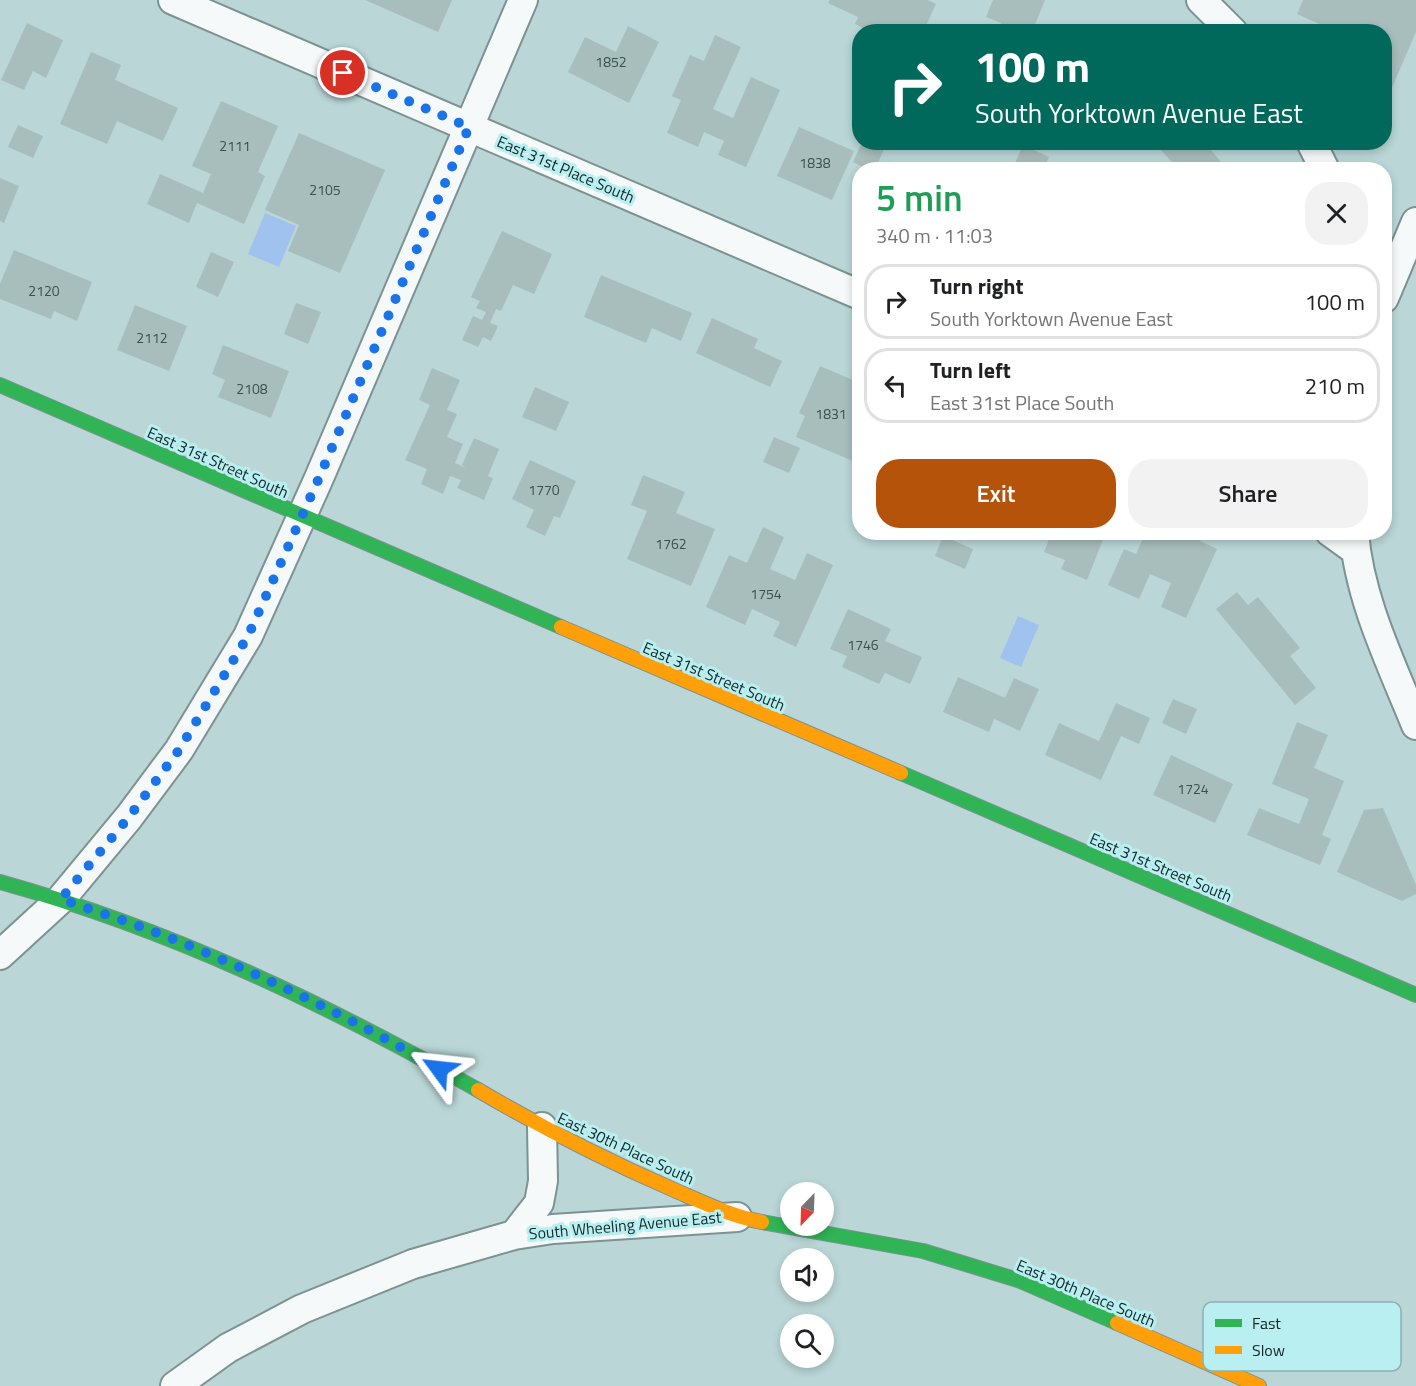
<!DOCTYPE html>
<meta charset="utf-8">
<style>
:root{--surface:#fff;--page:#f2f2f2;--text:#202124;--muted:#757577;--line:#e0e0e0;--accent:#b45309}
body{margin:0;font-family:"Titillium Web",sans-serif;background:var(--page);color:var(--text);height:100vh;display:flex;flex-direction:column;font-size:22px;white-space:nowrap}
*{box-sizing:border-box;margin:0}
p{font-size:20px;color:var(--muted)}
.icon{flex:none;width:33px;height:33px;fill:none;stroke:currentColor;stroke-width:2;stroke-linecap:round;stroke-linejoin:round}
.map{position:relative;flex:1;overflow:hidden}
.sheet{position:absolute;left:852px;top:162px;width:540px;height:378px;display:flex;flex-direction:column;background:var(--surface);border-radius:24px;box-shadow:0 3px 9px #0003}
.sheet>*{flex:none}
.top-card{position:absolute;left:852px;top:24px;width:540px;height:126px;border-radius:24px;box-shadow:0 3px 9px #0003;background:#00695c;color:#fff;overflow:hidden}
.needle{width:39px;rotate:203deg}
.tools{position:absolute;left:780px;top:1182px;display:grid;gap:12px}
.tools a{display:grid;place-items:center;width:54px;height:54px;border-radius:50%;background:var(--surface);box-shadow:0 3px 9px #0003;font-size:30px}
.pin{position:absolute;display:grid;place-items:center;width:51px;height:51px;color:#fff;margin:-26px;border:3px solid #fff;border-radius:50%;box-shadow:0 2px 6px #0007}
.me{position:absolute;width:66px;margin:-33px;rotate:300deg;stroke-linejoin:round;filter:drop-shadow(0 0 4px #0008)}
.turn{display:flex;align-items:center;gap:21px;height:126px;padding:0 24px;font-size:27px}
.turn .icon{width:78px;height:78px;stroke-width:2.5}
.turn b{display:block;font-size:42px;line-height:51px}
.round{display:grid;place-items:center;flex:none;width:63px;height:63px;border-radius:24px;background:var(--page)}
.headline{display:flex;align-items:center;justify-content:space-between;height:102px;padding:0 24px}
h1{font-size:36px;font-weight:600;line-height:45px;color:#1e9e55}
.primary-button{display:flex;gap:12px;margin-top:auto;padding:12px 24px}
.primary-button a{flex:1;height:69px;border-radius:24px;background:var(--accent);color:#fff;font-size:24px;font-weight:600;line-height:69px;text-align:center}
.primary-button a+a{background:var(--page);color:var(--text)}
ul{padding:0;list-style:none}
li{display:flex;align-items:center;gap:18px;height:75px;margin:0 12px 9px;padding:0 12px;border:3px solid var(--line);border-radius:24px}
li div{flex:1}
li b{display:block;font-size:22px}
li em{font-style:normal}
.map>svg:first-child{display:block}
.water{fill:#9fc3ee}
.building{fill:#a8bebc}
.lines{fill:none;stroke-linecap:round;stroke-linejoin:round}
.street-casing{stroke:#7c9293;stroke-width:32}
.fast-casing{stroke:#7c9293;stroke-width:16}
.slow-casing{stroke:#7c9293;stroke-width:16}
.street{stroke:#f5f9f9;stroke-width:28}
.fast{stroke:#30b455;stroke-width:14}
.slow{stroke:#ff9f0a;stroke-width:14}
.route{stroke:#1a73e8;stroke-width:10;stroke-dasharray:0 18}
.labels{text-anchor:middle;stroke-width:6;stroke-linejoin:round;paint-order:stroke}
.number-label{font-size:14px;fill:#3a4f4f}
.street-label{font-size:16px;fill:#132829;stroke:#baeff1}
.key{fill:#baeff1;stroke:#88b3b5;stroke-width:1.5}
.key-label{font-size:16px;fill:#132829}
</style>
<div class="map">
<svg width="1416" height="1386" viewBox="0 0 1416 1386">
<rect width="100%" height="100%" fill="#bad6d7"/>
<path class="water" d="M265,213L296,226L279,267L248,254Z
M1018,616L1039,625L1021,667L1000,658Z"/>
<path class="building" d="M365,0H452L438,32Z
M830,0H928L936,4L923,32H871L855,24L858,17L828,3Z
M993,0H1045L1032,32H997L1001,23L986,17Z
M1303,0H1416V32L1384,106V32H1337L1297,14Z
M27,23L63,40L46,78L33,71L24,90L1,80Z
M628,26L659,42L629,103L568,72L585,37L616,52Z
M715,35L741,47L713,109L733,118L751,77L780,90L746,167L718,155L724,141L704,132L698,147L667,133L681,100L672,96L690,55L704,61Z
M91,52L121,65L115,80L178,108L163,141L117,121L107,144L60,124Z
M221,101L278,126L258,172L265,176L244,224L197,203L189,223L147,204L160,174L203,193L211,174L192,166Z
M18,125L43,136L33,158L8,147Z
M799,127L854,151L832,200L777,176Z
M299,133L385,170L340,273L288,251L299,225L265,210Z
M862,142H887L875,170H869L853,162Z
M1154,142H1204L1228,170H1179Z
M1023,145L1049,157L1043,170H1012Z
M889,161L907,170H886Z
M0,178L19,186L4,223L0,221Z
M502,231L552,254L534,294L513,285L501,311L496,309L490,323L498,326L491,341L483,337L478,347L462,340L473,316L482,320L486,312L476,308L480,301L471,297Z
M14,250L92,282L77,321L54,311L51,319L0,299V284Z
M211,252L234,262L218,297L196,287Z
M601,275L692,313L681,341L652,328L646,343L584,317Z
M296,303L321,312L308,344L284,334Z
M135,305L187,326L169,371L117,350Z
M712,318L758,339L754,348L782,361L770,387L696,353Z
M223,345L289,371L271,418L218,397L225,380L212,374Z
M820,366L860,383V464L796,437L805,416L799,413Z
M432,368L460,380L447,410L457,414L447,437L463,444L455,463L466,468L462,465L474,438L499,449L488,476L493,478L484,500L457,488L461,480L450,476L443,494L421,484L427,469L405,460L430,405L419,400Z
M535,387L569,402L556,431L522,417Z
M774,437L800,448L789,473L763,462Z
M530,460L576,481L560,518L554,516L545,536L526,527L534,510L512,499Z
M643,475L685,492L676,513L715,529L691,586L627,559L647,511L631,505Z
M763,527L784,537L770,569L795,580L807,553L833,565L796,647L773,636L780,622L752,609L745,625L706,607L729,555L747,563Z
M1052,532H1063L1076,538L1078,532H1106L1087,580L1061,569L1065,560L1044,552Z
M1146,532H1181L1217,549L1186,618L1161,607L1171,583L1150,574L1139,599L1108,585L1124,549L1136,554Z
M943,536L973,549L965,569L935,556Z
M1237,592L1248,605L1258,597L1300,648L1290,656L1316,688L1295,705L1216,609Z
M848,609L891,629L885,641L922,657L910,684L885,673L879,684L842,667L847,656L830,649Z
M958,677L1005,698L1014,678L1039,689L1020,731L994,719L989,732L943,712Z
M1173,699L1197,709L1186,734L1162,723Z
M1116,703L1150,718L1139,744L1121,736L1101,780L1045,755L1059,723L1099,741Z
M1297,722L1328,735L1314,768L1344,781L1322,835L1331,839L1320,865L1247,835L1259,808L1299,824L1309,799L1272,784Z
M1171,755L1233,784L1215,823L1153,795Z
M1383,808L1416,885V894L1402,901L1337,872L1364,810Z"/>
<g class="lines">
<g class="street-casing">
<path id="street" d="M173,0L860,295
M1201,0L1233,32
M1311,142L1325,170
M1384,298L1416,222
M1330,532L1355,550
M1354,532C1359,599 1391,663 1416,725
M0,955L61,899L129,817L179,750L248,636L319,478L523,0
M514,1235L539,1203L543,1181L542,1127
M175,1386L228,1348L302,1309L413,1264L514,1235L553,1229L737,1217"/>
</g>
<g class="fast-casing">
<path id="fast" d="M0,385L561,627
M901,773L1416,995
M0,882C169,929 327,1004 478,1090
M762,1222L923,1251L1018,1280L1117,1323"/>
</g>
<g class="slow-casing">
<path id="slow" d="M561,627L901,773
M478,1090C541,1127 605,1160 672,1189C702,1202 730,1216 762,1222
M1117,1323L1259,1386"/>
</g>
<use href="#street" class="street"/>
<use href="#fast" class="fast"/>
<use href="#slow" class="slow"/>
</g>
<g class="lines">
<path class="route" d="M343,73L469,127L319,478L248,636L179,750L129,817L61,899C94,911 127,921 160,934C256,972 350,1017 439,1069"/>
</g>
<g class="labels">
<g class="number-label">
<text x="611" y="67">1852</text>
<text x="235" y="151">2111</text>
<text x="815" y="168">1838</text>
<text x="325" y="195">2105</text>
<text x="44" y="296">2120</text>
<text x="152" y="343">2112</text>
<text x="252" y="394">2108</text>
<text x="831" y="419">1831</text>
<text x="544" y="495">1770</text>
<text x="671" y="549">1762</text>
<text x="766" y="599">1754</text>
<text x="863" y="650">1746</text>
<text x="1193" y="794">1724</text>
</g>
<g class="street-label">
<text transform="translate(566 169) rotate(23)" y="6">East 31st Place South</text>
<text transform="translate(218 462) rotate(24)" y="6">East 31st Street South</text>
<text transform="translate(714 676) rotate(23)" y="6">East 31st Street South</text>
<text transform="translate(1161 867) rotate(23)" y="6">East 31st Street South</text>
<text transform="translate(626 1148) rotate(25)" y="6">East 30th Place South</text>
<text transform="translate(625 1225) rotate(-5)" y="6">South Wheeling Avenue East</text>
<text transform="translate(1086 1293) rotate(23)" y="6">East 30th Place South</text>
</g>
</g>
<rect x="1203" y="1302" width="198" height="69" rx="9" class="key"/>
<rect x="1215" y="1319" width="27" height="8" fill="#30b455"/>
<rect x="1215" y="1346" width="27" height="8" fill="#ff9f0a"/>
<g class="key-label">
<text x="1252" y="1329">Fast</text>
<text x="1252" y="1356">Slow</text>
</g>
</svg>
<div class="tools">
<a><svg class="needle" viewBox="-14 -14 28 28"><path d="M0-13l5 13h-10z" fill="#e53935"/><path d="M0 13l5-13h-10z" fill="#757577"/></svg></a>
<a><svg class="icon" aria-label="sound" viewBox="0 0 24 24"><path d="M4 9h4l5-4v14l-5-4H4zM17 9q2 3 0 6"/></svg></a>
<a><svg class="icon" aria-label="search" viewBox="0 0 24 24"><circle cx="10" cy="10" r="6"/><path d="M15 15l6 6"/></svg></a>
</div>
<div class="pin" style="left:343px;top:73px;background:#d93025"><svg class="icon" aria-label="arrive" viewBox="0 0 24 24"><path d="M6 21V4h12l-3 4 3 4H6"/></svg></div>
<svg class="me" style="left:439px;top:1069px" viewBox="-20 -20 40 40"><path d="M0-17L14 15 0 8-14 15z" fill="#1a73e8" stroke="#fff" stroke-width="4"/></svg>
<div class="top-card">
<div class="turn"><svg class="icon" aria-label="right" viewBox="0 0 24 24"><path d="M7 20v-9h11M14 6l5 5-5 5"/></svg><div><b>100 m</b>South Yorktown Avenue East</div></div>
</div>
<section class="sheet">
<div class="headline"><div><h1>5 min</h1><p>340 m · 11:03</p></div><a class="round"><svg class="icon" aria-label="close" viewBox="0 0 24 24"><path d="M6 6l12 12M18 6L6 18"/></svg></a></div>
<ul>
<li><svg class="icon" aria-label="right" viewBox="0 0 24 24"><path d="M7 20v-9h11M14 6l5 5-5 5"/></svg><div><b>Turn right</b><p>South Yorktown Avenue East</p></div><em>100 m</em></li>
<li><svg class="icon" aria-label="left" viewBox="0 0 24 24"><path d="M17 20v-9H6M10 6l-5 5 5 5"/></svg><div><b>Turn left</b><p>East 31st Place South</p></div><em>210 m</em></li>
</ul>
<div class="primary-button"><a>Exit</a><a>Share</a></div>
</section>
</div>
